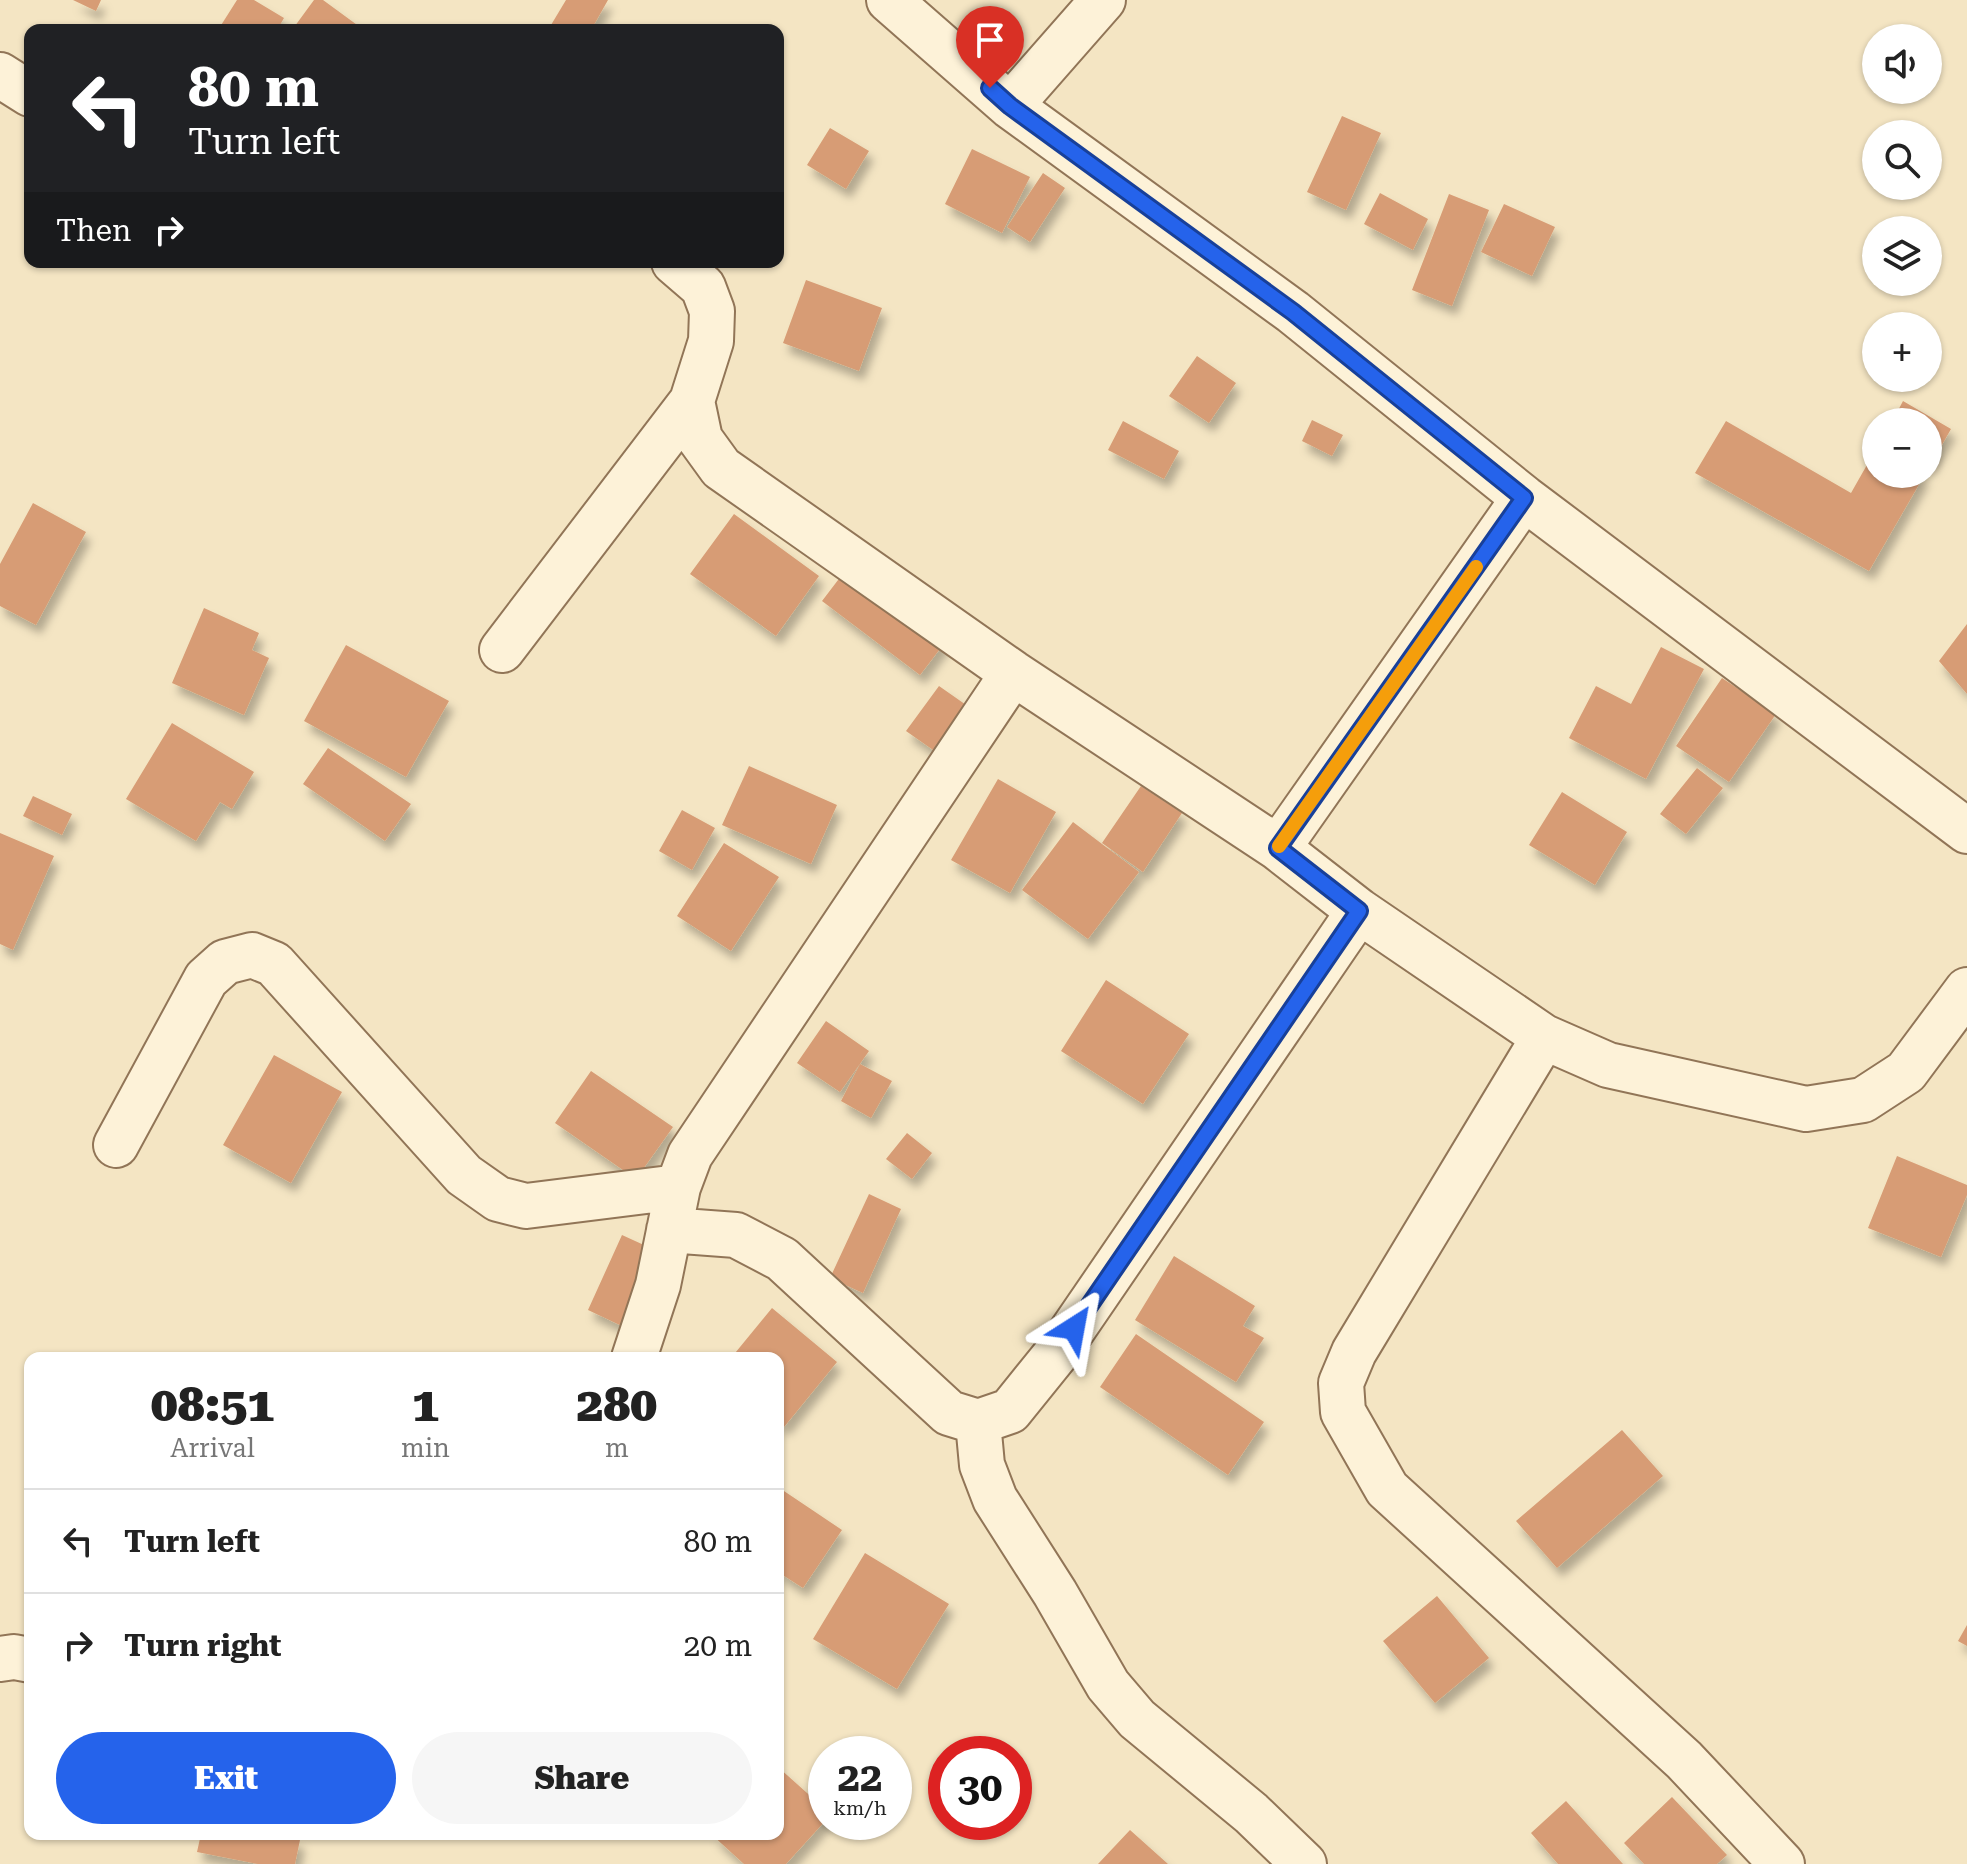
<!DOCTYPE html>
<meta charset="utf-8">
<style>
:root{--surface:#fff;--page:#f6f6f6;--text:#222;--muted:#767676;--line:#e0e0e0;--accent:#2563eb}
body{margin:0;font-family:"Roboto Serif",serif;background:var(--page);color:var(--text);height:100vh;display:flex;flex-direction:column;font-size:30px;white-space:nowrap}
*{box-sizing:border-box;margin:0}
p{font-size:26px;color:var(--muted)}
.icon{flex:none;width:44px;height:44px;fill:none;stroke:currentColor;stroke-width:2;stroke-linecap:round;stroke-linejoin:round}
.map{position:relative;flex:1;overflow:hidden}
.drawer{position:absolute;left:24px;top:1352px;width:760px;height:488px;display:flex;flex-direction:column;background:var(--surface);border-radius:16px;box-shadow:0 2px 6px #0004}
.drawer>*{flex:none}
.hud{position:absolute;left:24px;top:24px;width:760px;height:244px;border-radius:16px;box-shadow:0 2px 6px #0004;background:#202124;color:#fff;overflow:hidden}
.controls{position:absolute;left:1862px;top:24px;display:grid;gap:16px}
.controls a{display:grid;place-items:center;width:80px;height:80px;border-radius:50%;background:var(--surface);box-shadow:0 2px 6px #0004;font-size:40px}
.speed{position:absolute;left:808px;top:1736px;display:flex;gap:16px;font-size:40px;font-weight:700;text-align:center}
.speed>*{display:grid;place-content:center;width:104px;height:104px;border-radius:50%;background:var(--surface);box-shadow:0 2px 6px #0004;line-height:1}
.speed small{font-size:20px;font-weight:400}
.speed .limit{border:12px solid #d22;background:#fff;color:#111}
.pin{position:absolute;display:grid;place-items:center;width:68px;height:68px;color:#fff;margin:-82px -34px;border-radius:50% 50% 50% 0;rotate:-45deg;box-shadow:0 0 8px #0007}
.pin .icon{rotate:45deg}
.me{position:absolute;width:88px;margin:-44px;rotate:34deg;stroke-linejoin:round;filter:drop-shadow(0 0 6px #0008)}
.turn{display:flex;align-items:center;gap:28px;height:168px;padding:0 32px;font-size:36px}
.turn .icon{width:104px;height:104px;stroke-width:2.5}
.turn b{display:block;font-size:56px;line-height:68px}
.then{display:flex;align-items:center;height:76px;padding:0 32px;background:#0003;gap:16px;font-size:30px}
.eta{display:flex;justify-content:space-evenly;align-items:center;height:136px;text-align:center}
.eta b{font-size:48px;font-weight:800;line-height:56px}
.button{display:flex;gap:16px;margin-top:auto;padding:16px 32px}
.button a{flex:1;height:92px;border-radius:48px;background:var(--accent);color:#fff;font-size:32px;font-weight:800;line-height:92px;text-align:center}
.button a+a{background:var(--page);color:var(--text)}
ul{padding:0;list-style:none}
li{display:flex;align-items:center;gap:24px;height:104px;padding:0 32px;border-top:2px solid var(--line)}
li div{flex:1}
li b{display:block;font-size:30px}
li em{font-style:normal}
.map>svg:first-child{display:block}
.building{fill:#d79c74;filter:url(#shadow)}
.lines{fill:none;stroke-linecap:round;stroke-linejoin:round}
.minor-casing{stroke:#917557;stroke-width:48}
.minor{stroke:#fdf2d8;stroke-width:44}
.route-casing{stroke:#184099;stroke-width:20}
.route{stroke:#2563eb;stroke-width:14}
.slow{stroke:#f59e0b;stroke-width:14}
</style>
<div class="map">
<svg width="1967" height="1864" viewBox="0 0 1967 1864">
<defs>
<filter id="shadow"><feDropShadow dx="5" dy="9" stdDeviation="4" flood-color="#0004"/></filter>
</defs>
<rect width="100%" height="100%" fill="#f4e5c3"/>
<path class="building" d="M73,0H101L96,11Z
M237,0H254L284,18L277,30H218Z
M314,0H323L364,30H292Z
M566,0H608L591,30H548Z
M1342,116L1381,133L1346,210L1307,192Z
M830,128L869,151L846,189L807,165Z
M972,149L1030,177L1002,233L945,204Z
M1043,173L1065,188L1030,242L1007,227Z
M1380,193L1428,219L1413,250L1364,224Z
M1449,194L1489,210L1452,306L1412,290Z
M1504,204L1555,227L1532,276L1481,252Z
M806,280L882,308L859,371L783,343Z
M1197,356L1236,383L1209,423L1169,396Z
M1903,401L1951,429L1928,469V422H1892Z
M1312,420L1343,435L1332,456L1302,441Z
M1123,421L1179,451L1164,479L1108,450Z
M1726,421L1851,493L1876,449V474H1925L1869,571L1695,473Z
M33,503L86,532L36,625L0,606V564Z
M734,514L819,576L776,636L690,574Z
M848,567L946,641L920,675L822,601Z
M204,608L259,633L252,650L269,658L244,715L172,683Z
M1967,624V694L1939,661Z
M346,645L449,701L406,777L304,721Z
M1661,647L1704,669L1646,779L1569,738L1596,686L1631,704Z
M1722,678L1776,714L1729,782L1676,746Z
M939,686L969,707L936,752L906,731Z
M172,723L254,772L232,809L220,802L196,841L126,799Z
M328,748L411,804L385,841L303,784Z
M749,766L837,805L811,864L722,825Z
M1697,768L1723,788L1686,834L1660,814Z
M998,779L1056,812L1010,893L951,860Z
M1141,786L1182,813L1143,872L1102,843Z
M1562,792L1627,832L1595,885L1529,845Z
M33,796L72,814L62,835L23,816Z
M682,810L715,828L692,870L659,851Z
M1073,822L1139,872L1088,939L1022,890Z
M0,833L54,856L13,950L0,944Z
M724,843L779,877L731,951L677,916Z
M1106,980L1189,1034L1143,1104L1061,1051Z
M826,1021L869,1051L840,1092L797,1063Z
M274,1055L342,1092L291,1183L223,1145Z
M860,1064L892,1081L871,1118L841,1101Z
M591,1071L673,1127L636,1179L555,1123Z
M907,1133L932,1153L912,1179L886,1159Z
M1897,1156L1967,1185V1195L1941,1257L1868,1228Z
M869,1194L901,1209L863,1293L830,1278Z
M622,1235L657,1251L622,1326L588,1310Z
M1174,1256L1255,1306L1243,1326L1264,1338L1236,1382L1135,1320Z
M772,1308L837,1362L784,1427L778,1422V1358H731Z
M1136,1334L1264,1422L1228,1475L1100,1387Z
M1622,1430L1663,1476L1557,1568L1516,1521Z
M778,1487L842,1530L803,1588L778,1572Z
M865,1553L949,1604L897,1689L813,1639Z
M1437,1596L1489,1658L1435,1703L1383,1641Z
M1967,1625V1646L1958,1641Z
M778,1767L826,1810V1820L786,1864H744L711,1834H778Z
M1672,1797L1727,1855L1717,1864H1644L1624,1843Z
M1566,1801L1623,1864H1558L1531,1833Z
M1130,1830L1168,1864H1098Z
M201,1834H272L300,1840L295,1864H258L197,1852Z"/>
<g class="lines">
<g class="minor-casing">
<path id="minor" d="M889,0L1010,106L1293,312L1524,498L1967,831
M0,75L30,94
M1010,106L1103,0
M674,262L703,287L712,311L711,341L692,401L700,439L721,468L1013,673L1278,848L1359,911L1544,1037L1608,1065L1806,1109L1863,1100L1906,1072L1967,990
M502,650L692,401
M1278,848L1524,498
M1544,1037L1354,1352L1341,1383L1343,1412L1387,1489L1684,1760L1782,1864
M116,1145L206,979L225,962L252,955L274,964L464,1175L498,1199L526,1206L678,1187
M669,1230L736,1235L782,1259L949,1413L978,1422L1010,1411L1056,1354L1359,911
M634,1358L658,1285L678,1187L690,1155L1013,673
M978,1422L982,1465L995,1499L1055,1593L1108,1685L1137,1719L1251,1813L1304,1864
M0,1659L14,1657L30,1660"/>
</g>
<use href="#minor" class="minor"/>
</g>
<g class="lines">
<g class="route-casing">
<path id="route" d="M990,88L1010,106L1293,312L1524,498L1278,848L1359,911L1074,1328"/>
</g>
<use href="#route" class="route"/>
<path class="slow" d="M1279,846L1476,567"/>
</g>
</svg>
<div class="controls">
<a><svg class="icon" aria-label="sound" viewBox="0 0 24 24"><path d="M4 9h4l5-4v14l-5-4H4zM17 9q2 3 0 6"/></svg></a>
<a><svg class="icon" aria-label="search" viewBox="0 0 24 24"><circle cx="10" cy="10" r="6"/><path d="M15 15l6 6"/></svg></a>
<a><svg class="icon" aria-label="layers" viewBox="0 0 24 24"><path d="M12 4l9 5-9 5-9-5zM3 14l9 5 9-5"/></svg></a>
<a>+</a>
<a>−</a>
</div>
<div class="speed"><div>22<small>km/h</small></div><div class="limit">30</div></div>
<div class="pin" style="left:990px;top:88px;background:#d93025"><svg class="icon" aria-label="arrive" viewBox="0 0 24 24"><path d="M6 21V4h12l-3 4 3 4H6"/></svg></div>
<svg class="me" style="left:1074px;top:1328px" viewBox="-20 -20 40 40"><path d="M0-17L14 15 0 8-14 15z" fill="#2563eb" stroke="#fff" stroke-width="4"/></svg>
<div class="hud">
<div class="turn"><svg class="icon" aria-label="left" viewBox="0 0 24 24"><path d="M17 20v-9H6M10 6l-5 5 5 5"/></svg><div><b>80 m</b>Turn left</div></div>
<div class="then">Then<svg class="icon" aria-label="right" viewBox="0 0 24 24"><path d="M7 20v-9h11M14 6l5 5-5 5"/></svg></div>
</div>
<section class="drawer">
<div class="eta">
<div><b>08:51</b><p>Arrival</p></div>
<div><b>1</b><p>min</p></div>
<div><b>280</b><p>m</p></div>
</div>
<ul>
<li><svg class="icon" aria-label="left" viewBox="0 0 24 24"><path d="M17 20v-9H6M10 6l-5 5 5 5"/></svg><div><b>Turn left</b></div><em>80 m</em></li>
<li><svg class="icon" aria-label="right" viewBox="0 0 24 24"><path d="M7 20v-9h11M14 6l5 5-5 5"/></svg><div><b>Turn right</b></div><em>20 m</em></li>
</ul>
<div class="button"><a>Exit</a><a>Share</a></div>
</section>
</div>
